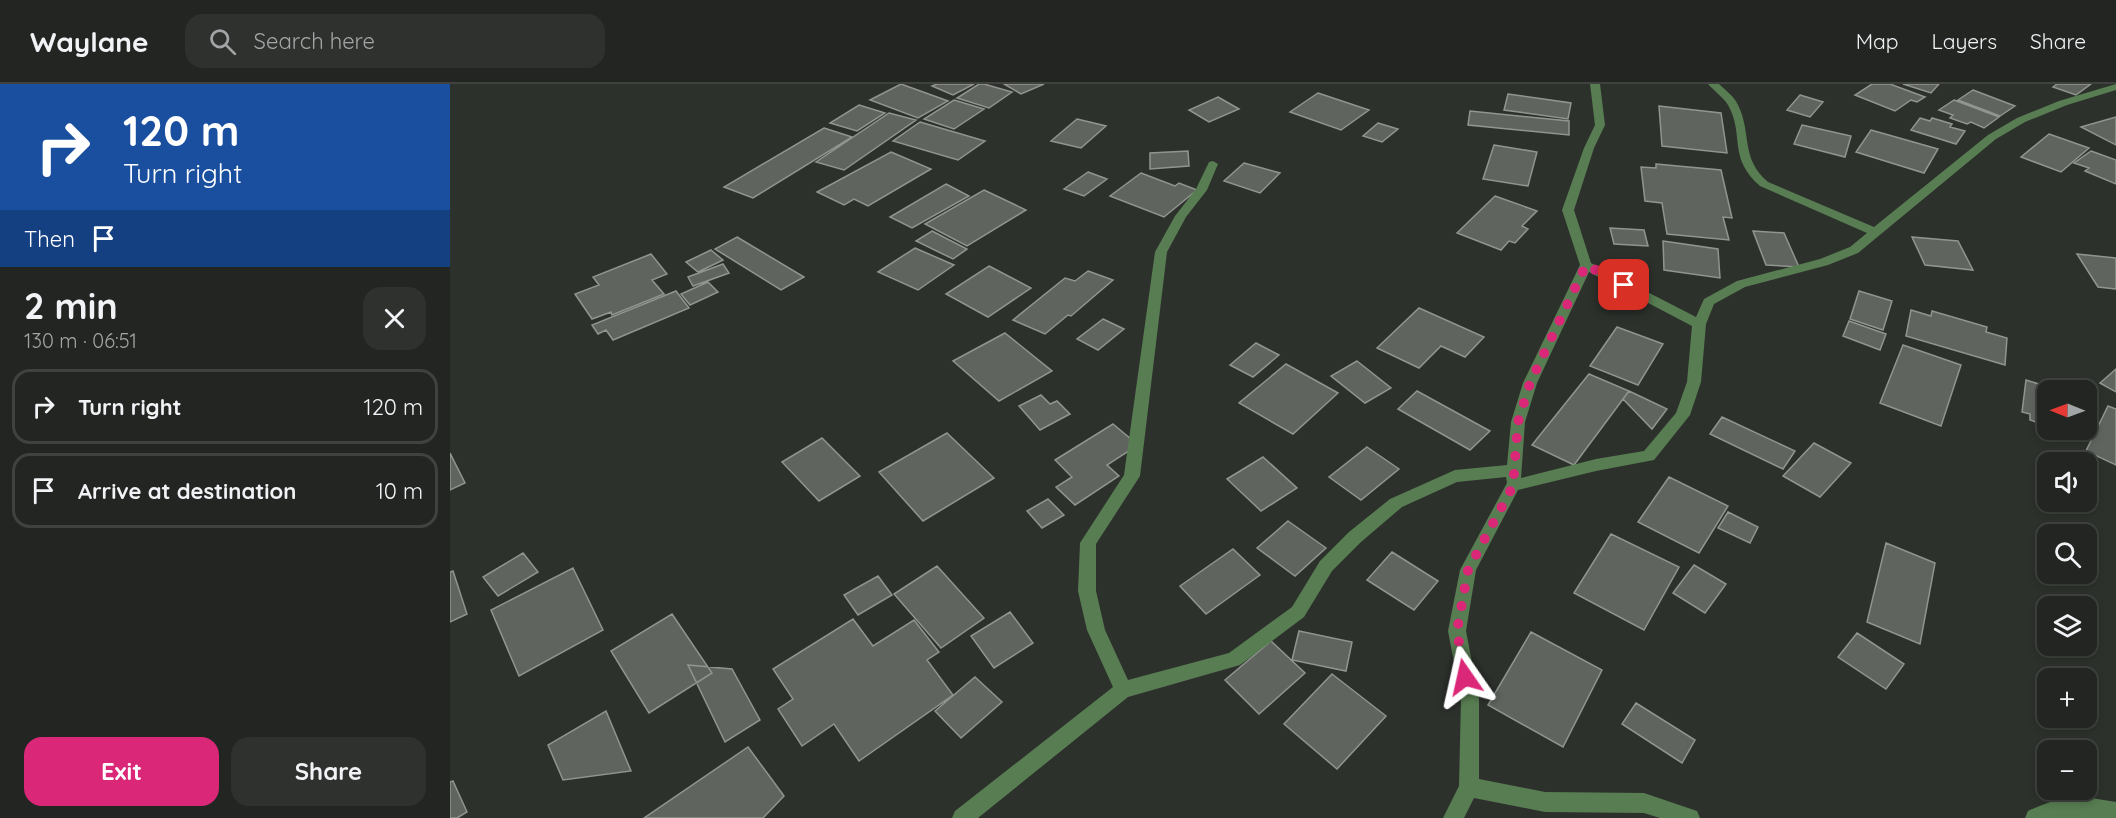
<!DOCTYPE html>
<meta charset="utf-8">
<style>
:root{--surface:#222521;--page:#2e312e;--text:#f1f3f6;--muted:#a2a5a5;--line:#3f423f;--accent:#db2777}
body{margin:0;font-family:Quicksand,sans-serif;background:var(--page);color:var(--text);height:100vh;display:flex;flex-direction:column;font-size:22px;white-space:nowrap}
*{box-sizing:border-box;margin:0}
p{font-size:20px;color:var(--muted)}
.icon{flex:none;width:33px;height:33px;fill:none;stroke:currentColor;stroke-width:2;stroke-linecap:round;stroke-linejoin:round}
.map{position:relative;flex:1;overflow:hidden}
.sheet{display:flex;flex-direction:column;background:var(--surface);width:450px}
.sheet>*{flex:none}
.banner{background:#1a4fa0;color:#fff;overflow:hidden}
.needle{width:39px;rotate:271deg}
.fabs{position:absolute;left:1587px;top:296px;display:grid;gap:12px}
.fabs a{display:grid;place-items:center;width:60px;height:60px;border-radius:12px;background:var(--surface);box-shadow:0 3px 9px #0003,0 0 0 2px var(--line);font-size:30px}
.pin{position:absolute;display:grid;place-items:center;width:51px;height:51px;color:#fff;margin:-26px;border-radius:12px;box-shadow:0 3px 9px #0006}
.me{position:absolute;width:66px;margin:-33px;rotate:349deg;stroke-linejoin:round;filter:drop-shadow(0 0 4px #0008)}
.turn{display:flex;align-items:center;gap:21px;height:126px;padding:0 24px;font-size:27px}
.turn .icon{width:78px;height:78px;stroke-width:2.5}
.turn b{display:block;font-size:42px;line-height:51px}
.then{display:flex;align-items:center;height:57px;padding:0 24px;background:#0003;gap:12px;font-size:22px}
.round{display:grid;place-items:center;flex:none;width:63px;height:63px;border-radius:18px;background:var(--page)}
.head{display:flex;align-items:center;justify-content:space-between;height:102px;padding:0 24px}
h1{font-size:36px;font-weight:700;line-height:45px}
.action{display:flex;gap:12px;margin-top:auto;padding:12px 24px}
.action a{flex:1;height:69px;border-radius:18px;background:var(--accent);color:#fff;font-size:24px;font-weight:700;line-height:69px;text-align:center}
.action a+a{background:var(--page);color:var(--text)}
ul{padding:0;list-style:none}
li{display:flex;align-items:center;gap:18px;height:75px;margin:0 12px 9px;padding:0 12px;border:3px solid var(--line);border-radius:18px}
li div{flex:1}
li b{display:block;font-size:22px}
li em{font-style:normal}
header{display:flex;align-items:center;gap:36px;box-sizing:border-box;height:84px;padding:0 30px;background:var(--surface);border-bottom:2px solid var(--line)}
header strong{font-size:28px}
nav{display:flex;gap:33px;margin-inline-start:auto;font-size:21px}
.search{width:420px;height:54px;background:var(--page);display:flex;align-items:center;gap:15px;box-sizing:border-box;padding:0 21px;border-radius:18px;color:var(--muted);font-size:22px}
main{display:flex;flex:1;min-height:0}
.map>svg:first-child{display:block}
.building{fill:#60645f;stroke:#90958f;stroke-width:1.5}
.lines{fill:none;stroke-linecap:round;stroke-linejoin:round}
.minor{fill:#587d52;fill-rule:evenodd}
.route{stroke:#db2777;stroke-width:10;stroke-dasharray:0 18}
</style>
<header>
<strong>Waylane</strong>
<div class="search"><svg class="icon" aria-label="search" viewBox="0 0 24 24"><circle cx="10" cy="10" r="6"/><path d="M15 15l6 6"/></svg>Search here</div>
<nav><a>Map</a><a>Layers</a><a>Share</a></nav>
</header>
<main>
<section class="sheet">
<div class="banner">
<div class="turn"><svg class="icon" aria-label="right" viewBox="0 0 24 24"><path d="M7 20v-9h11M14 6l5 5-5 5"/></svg><div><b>120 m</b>Turn right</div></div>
<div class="then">Then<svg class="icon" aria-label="arrive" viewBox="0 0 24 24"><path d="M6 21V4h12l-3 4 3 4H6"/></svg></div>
</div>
<div class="head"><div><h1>2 min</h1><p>130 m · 06:51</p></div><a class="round"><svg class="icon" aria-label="close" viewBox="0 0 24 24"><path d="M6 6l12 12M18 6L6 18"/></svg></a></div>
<ul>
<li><svg class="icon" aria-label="right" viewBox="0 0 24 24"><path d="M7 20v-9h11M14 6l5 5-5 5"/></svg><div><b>Turn right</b></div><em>120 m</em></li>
<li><svg class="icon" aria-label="arrive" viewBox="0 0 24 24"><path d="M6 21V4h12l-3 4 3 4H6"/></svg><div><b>Arrive at destination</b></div><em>10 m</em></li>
</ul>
<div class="action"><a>Exit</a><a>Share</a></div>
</section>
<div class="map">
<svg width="1666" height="734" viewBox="0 0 1666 734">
<rect width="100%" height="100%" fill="#2d312c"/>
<path class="building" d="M451,0L498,17L468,34L420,16Z
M487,0H524L503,11L482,2Z
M529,0H534L562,8L539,24L507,14Z
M554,0H594L571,10Z
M1422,0H1440L1475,13L1467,18L1461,16L1445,27L1405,11Z
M1453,0H1489L1481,9Z
M1607,0H1641L1626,11L1603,3Z
M1523,6L1565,22L1550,32L1508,16Z
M868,9L919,26L891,46L840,28Z
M1058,10L1121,19L1118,35L1054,26Z
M1350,11L1373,18L1360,33L1337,26Z
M768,13L789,25L759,38L739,26Z
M504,16L534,25L504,45L474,35Z
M1504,16L1549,33L1534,44L1521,38L1517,40L1500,34L1503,31L1489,26Z
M409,21L435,29L407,47L380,39Z
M1209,22L1271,29L1277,69L1212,62Z
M1020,27L1119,37V51L1018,41Z
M439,29L466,36L394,86L366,78Z
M1666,33V61L1631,43Z
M1470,34L1480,37L1482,34L1502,40L1500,43L1515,47L1506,60L1461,46Z
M627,35L656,42L631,64L601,57Z
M470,38L535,57L508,76L443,57Z
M928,39L948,45L932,58L913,52Z
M1352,41L1401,52L1395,73L1344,60Z
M374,44L402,53L303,114L274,103Z
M1421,46L1488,65L1474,89L1406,68Z
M1599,50L1639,64L1611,88L1571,73Z
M1044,61L1087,68L1078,102L1033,95Z
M738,67L739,82L700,85V69Z
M1641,67L1666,76V100L1635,87L1639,84L1624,79Z
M441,68L481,85L418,122L404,115L394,121L367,108Z
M794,79L830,89L810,109L774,97Z
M1206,80L1271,86L1282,134L1273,133L1279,156L1217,150L1212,119L1195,117L1191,83L1206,84Z
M638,88L657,95L634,112L614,105Z
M691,89L725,102L729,99L747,106L714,133L660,112Z
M496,100L519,112L462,144L440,133Z
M534,106L576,126L517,162L475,140Z
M1045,112L1087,127L1072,142L1078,145L1065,159L1059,157L1051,166L1007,149Z
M1160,144L1194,146L1198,162L1164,160Z
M482,147L517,165L503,175L466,157Z
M1303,147L1334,149L1349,183L1316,181Z
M287,153L354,193L331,206L265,165Z
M1462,153L1508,157L1523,186L1475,181Z
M1213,157L1268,165L1270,194L1214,186Z
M465,164L504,181L468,206L428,188Z
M261,166L273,176L248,188L236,178Z
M201,170L217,190L202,196L214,210L162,231L161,228L142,235L125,210L149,201L143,193Z
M1627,170L1666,174V205L1648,203Z
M273,180L279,189L243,202L238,193Z
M539,182L581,204L538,233L496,210Z
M638,187L663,196L621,232L618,231L595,250L563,236L615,194L625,197Z
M258,198L268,208L240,221L231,210Z
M226,207L239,224L163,256L156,246L148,250L142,241Z
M1409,207L1442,217L1433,246L1400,235Z
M969,224L1034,253L1015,273L991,262L969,284L927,264Z
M1461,226L1481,232L1482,227L1537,243L1536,248L1557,254L1555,281L1456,252Z
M653,235L674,245L648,266L627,255Z
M1399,237L1436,250L1430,266L1393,252Z
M1167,243L1213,260L1188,301L1140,282Z
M555,249L602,287L549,317L503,277Z
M806,259L829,271L803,293L780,281Z
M1453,261L1511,281L1491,342L1430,319Z
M907,277L941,304L915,319L881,292Z
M836,280L888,309L843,350L789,319Z
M1666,285V308L1650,299Z
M1139,290L1179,307L1124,381L1082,361Z
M1576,296L1605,305L1598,306V342L1580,336V330L1572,328Z
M967,307L1040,347L1020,366L948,325Z
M1179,307L1217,325L1202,345L1173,315Z
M591,311L600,320L607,317L620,330L590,346L569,322Z
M1636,319L1641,321L1640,356L1606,345H1636Z
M1658,322L1666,325V381L1636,367Z
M1272,333L1345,367L1333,385L1260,350Z
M663,340L688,361L657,381L669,392L625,421L606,403L622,393L605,376Z
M497,349L544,394L473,437L429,388Z
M372,354L410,392L369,417L332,378Z
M1364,359L1401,379L1370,413L1333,392Z
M917,363L949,385L911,416L879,393Z
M0,369L15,399L0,406Z
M813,373L847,404L811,427L777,395Z
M1219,393L1278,422L1249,469L1188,438Z
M598,415L614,431L592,444L577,427Z
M1278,428L1308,443L1300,459L1268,444Z
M838,437L876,464L845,492L807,464Z
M1161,450L1229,483L1194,546L1124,509Z
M1436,459L1485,479L1470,560L1417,538Z
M783,465L810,491L756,530L730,502Z
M942,468L988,497L964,526L917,496Z
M73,469L88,488L48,512L33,493Z
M1244,481L1276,500L1255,529L1223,509Z
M487,482L534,534L491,564L444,510Z
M123,484L153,546L69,592L41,526Z
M3,487L17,530L0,538V488Z
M428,492L442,511L408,531L394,511Z
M560,528L583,559L544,584L521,552Z
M222,530L262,589L199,629L161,567Z
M403,535L423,562L464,536L489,568L477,576L503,611L409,677L384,640L352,662L328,625L343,615L323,585Z
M849,547L902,558L896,587L842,576Z
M1081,548L1152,586L1113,663L1038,621Z
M1407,549L1454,580L1436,605L1388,573Z
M821,557L855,589L809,630L775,596Z
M238,581L282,585L310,636L275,658Z
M882,590L936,632L887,685L834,640Z
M525,593L552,618L511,654L485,627Z
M1186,619L1245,656L1232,679L1172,640Z
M156,627L181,687L113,696L98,661Z
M298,663L334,712L313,734H194Z
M3,697L17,728L7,734H0V698Z"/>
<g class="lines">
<path class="minor" d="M1140,0H1150L1155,41L1144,64L1124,126L1141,179L1246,233L1254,215L1287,197L1370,175L1400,163L1417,149L1310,102C1277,73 1295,51 1278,21C1273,13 1264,7 1258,0H1269C1275,6 1284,12 1288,21C1302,49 1290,74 1318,98L1424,143L1538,51L1567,34L1609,17L1666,0V6L1617,21L1575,38L1546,55L1408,169L1378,181L1295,203L1264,220L1256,240L1251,298L1240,331L1204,376L1146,387L1068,406L1026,486L1016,547L1029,615V695L1095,708L1194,709L1247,727L1250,734H1210L1194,729L1095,728L1024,714L1014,734H993L1009,702L1011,615L998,547L1010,486L1057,399L1056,393L1007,398L952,423L911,458L882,487L854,533L790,581L678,613L528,734H502L505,727L663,603L637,546L628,507L630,459L674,391L705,168L725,132L746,105L759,78L763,77L768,80L757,106L736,133L717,168L690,392L646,460V507L655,546L678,596L779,569L842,523L870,477L899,448L940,415L1005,386L1057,381L1061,338L1073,299L1130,181L1112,126L1134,64L1145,41ZM1139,188L1242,242L1237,298L1226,329L1194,367L1146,375L1071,394L1075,338L1087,299Z
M1635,713L1666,718V734H1575L1578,727C1597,718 1614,713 1635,713Z"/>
</g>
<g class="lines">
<path class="route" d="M1015,593L1007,547L1018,486L1063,402L1068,338L1080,299L1136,181L1174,201"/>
</g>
</svg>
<div class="fabs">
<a><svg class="needle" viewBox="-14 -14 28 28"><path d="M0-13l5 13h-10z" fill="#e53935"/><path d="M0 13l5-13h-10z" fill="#a2a5a5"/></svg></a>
<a><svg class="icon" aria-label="sound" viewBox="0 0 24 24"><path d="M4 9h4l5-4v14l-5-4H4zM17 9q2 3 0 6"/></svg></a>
<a><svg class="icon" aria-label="search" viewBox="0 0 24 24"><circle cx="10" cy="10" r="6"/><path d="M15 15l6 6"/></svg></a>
<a><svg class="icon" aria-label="layers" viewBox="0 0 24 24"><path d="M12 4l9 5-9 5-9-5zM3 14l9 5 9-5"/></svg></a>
<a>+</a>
<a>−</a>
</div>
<div class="pin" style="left:1174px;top:201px;background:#d93025"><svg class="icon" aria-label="arrive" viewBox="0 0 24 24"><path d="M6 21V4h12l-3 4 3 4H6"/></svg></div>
<svg class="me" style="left:1015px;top:593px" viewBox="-20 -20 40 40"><path d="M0-17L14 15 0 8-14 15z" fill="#db2777" stroke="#fff" stroke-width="4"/></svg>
</div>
</main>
